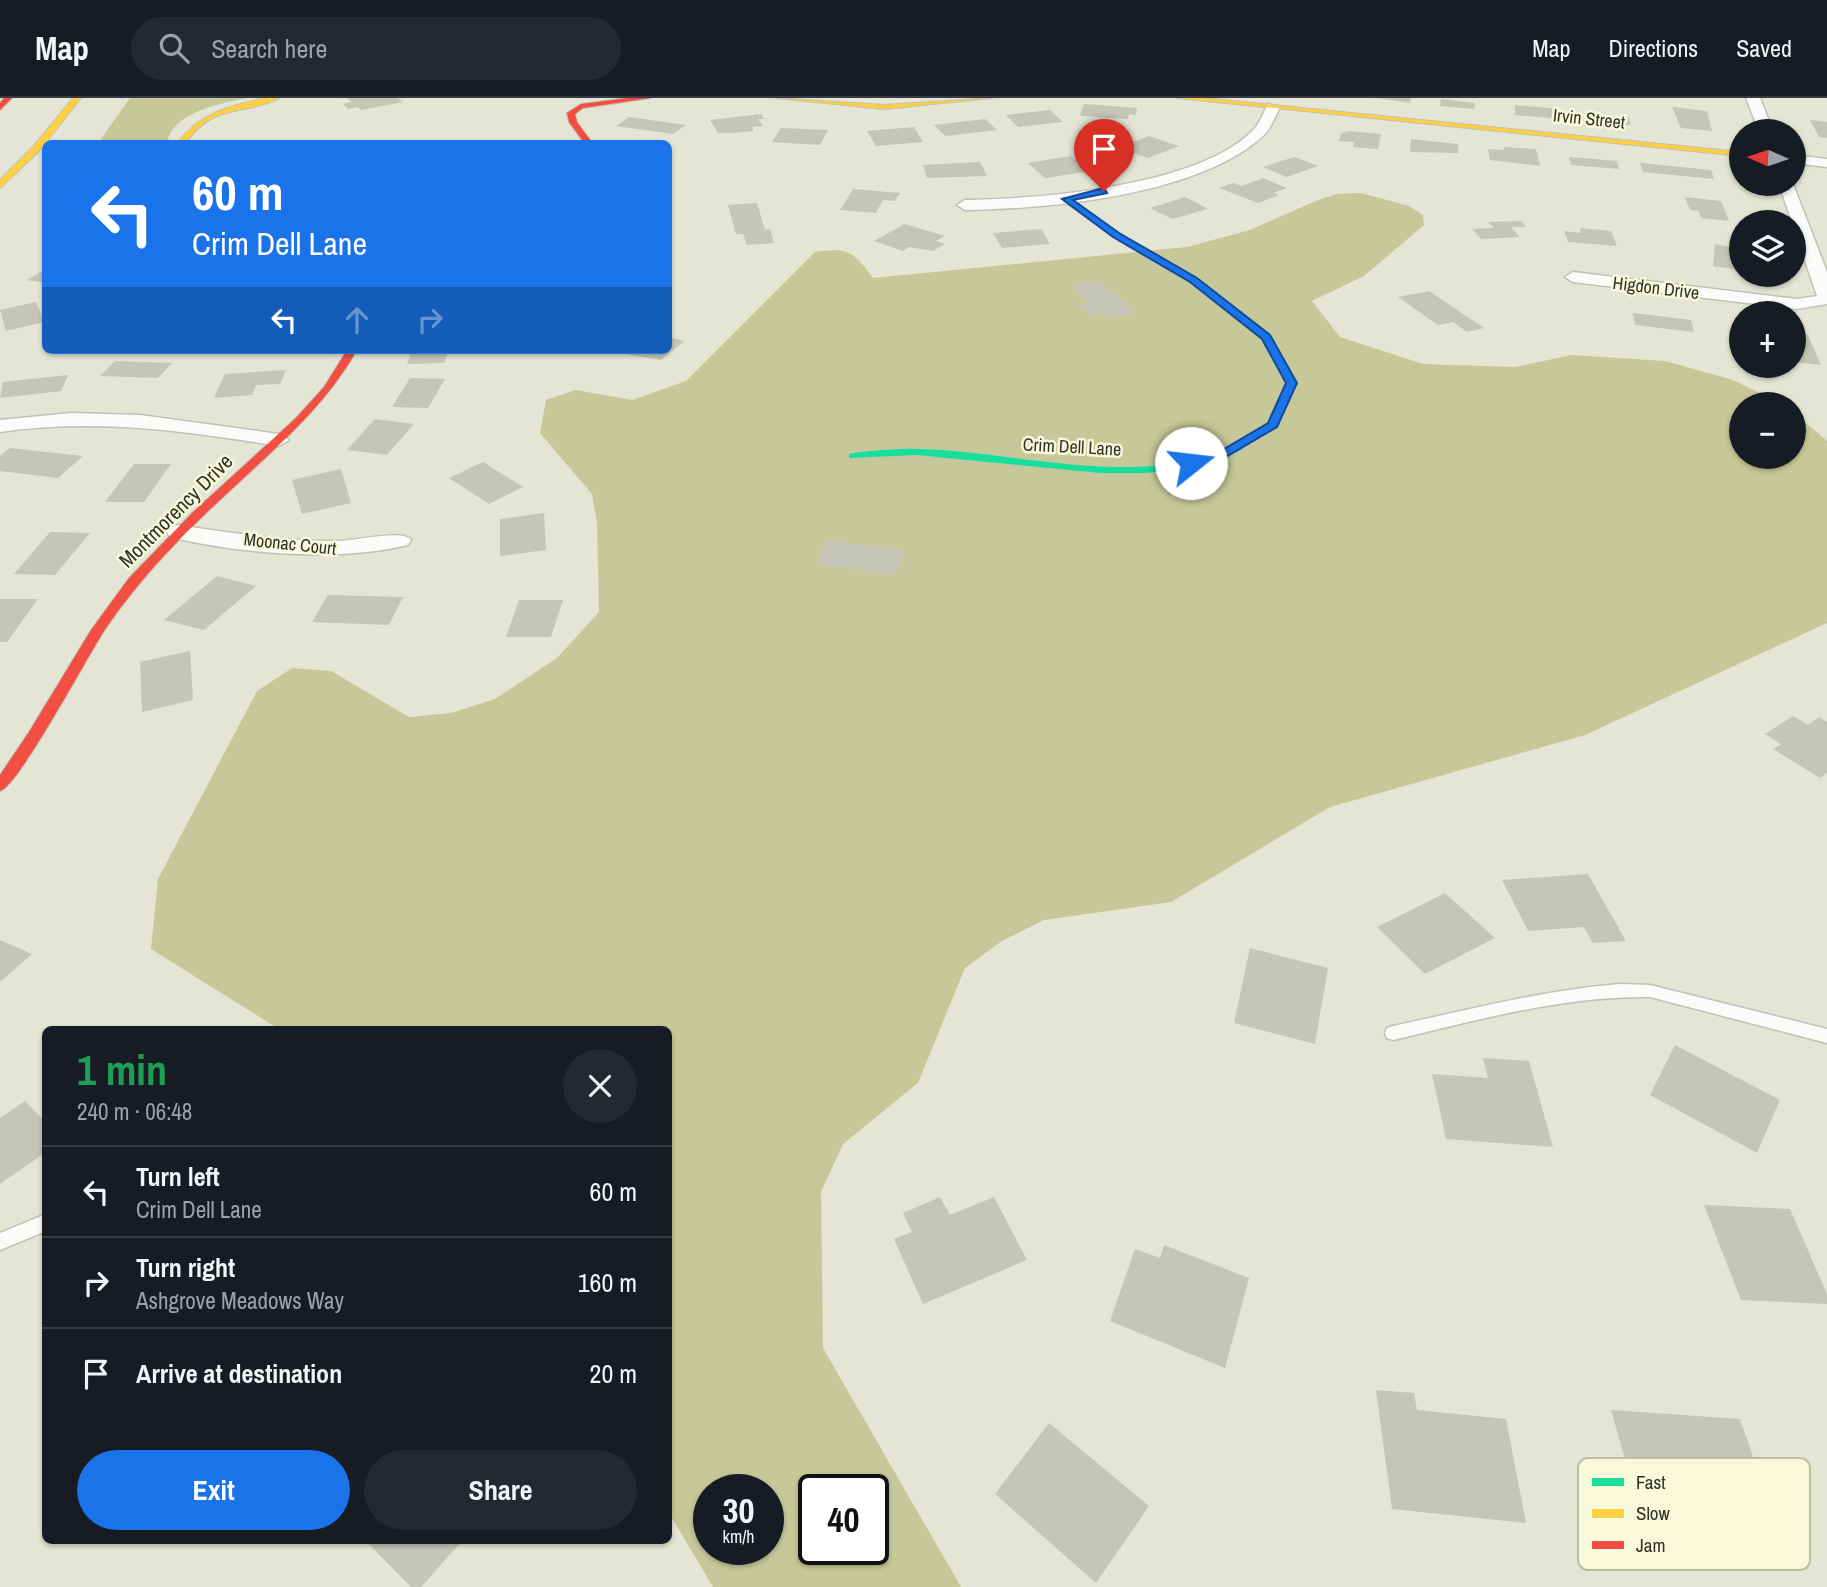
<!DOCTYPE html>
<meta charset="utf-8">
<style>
:root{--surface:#171b24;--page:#242831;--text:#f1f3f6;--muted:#9ea1a6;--line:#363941;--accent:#1a73e8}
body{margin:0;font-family:"Archivo Narrow",sans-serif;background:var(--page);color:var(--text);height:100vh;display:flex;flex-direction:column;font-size:26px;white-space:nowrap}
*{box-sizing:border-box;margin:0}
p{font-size:23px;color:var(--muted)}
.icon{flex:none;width:38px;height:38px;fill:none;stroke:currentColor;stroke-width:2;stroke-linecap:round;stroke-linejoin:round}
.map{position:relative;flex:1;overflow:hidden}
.details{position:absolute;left:42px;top:928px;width:630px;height:518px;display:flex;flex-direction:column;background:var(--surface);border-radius:10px;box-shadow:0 2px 5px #0004}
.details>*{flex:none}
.top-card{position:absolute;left:42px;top:42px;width:630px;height:214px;border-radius:10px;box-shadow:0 2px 5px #0004;background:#1a73e8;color:#fff;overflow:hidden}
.needle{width:46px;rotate:273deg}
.buttons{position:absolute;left:1729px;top:21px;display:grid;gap:14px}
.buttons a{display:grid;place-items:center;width:77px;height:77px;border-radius:50%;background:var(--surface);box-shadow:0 2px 5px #0004;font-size:35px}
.speed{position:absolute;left:693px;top:1376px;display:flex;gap:14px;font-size:35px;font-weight:700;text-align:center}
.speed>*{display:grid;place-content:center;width:91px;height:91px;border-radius:50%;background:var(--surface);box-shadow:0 2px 5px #0004;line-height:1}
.speed small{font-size:18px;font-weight:400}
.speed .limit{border:4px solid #111;border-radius:10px;background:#fff;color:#111}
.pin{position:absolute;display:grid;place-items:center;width:60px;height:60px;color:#fff;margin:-72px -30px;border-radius:50% 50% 50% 0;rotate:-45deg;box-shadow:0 0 7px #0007}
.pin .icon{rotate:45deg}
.me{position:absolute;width:77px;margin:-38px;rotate:74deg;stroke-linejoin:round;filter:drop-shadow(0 0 5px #0008)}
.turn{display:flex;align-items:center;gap:24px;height:147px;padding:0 35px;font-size:32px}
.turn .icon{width:91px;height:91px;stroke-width:2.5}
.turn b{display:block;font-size:49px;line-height:60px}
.lanes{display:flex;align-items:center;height:66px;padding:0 35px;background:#0003;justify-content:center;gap:35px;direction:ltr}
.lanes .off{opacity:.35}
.round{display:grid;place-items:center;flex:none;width:74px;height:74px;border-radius:37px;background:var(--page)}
.headline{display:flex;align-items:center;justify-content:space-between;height:119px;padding:0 35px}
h1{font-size:42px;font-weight:700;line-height:52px;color:#1e9e55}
.primary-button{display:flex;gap:14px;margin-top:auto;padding:14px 35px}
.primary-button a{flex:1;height:80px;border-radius:42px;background:var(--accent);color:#fff;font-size:28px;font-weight:700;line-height:80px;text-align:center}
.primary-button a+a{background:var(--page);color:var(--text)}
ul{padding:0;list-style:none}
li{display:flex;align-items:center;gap:21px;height:91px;padding:0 35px;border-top:2px solid var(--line)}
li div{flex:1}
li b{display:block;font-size:26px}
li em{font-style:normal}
header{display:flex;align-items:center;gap:42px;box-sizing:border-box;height:98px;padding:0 35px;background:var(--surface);border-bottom:2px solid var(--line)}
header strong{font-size:33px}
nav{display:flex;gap:38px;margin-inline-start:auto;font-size:24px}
.search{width:490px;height:63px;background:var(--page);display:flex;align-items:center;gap:18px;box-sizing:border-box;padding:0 24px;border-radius:38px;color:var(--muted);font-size:26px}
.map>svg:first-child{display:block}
.forest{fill:#c7c899;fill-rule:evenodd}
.building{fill:#c5c6b8}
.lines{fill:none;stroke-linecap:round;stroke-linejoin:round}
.lane-casing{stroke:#c1c2b5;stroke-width:3}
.street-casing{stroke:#c1c2b5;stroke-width:3}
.fast-casing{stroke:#c1c2b5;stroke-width:2}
.slow-casing{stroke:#c1c2b5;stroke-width:2}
.jam-casing{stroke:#c1c2b5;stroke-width:2}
.lane{fill:#fbfbf9;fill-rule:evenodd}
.street{fill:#fbfbf9;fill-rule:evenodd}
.fast{fill:#16e098;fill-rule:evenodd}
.slow{fill:#ffcf43;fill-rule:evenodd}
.jam{fill:#f24e42;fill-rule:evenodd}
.route{fill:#1a73e8;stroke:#114b97;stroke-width:2}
.labels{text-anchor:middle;stroke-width:5;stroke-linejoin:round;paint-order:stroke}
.far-street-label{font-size:18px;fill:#323327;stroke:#f7f9da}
.street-label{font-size:21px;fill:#323327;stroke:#f7f9da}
.key{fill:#f7f9da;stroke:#bcbea4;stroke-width:2}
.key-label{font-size:19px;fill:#323327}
</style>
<header>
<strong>Map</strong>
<div class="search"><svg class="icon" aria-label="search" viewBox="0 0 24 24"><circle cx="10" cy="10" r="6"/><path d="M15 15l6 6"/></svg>Search here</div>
<nav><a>Map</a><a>Directions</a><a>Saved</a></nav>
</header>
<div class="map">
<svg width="1827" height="1489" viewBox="0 0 1827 1489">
<rect width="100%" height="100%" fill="#e4e5d4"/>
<path class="forest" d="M130,0H248C222,5 172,14 167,45H98Z
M1361,95L1409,108L1423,117L1424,127L1364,178L1312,203L1340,239L1423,266L1516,269L1571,257L1665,263L1733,282L1782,306H1741V359H1794V315L1827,343V525L1585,637L1330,709L1171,804L1044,822L1002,843L965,870L918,985L843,1046L821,1094L823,1250L961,1489H713L669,1415L668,931H279L151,851L158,781L257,593L292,570L331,573L409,619L451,615L495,601L557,560L599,514L597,425L592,396L540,335L546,302L576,292L632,302L686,283L815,154C848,149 853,153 873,180L1187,149L1250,132L1318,102L1337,96ZM709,1391H768V1451H709ZM814,1391H873V1451H814Z"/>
<path class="building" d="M347,0H398L403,4L361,12L358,9L348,11L343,6L352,4Z
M1375,0H1411L1410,5Z
M1441,1L1475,5L1474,11L1440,8Z
M1084,6L1137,10L1136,17L1129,16L1128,21L1080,18Z
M1515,7L1558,11L1559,21L1515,17Z
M1672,9L1707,13L1712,33L1681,30Z
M1050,12L1063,24L1018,29L1006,17Z
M761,16L764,21H758L763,28L752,29L754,33L733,35H718L710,22Z
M1588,16L1629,20L1631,27L1589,24Z
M629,19L686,27L673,36L616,28Z
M985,21L997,32L945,38L934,27Z
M1810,22L1827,24V40L1819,39Z
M914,29L923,44L876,48L867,33Z
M781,30L828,32L820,47L772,44Z
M1349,33L1381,36L1378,51L1353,49L1354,44L1339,43L1341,35Z
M1149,38L1179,48L1148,60L1118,49Z
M1411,41L1458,46V55L1410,54Z
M1504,49L1536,51L1540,68L1490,62L1488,51L1504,52Z
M1071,58L1090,73L1045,80L1028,65Z
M1294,59L1318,68L1287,79L1263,69Z
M1569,59L1617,63L1619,71L1571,67Z
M980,64L987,78L927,80L923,67Z
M1640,65L1711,72L1714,81L1643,74Z
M1263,80L1287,90L1273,95L1279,97L1258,105L1219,90L1233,85L1242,88Z
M853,91L900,95L895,103L883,102L876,115L840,112Z
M1185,99L1208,111L1172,121L1150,110Z
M1685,99L1721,103L1729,123L1701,120L1699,113L1690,112Z
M757,105L765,132L770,131L774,145L747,147L743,136H736L728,107Z
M1521,123L1526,129H1511L1520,139L1481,141L1472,131L1494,130L1488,124Z
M905,126L945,138L936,143L945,146L933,153L909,149L903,153L874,143Z
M1580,130L1611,133L1617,148L1568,144L1564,133L1581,135Z
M1041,131L1050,146L1002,150L993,135Z
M1715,146L1741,151V172L1713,168Z
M46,171V185L27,182Z
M1099,182L1134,215L1107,220L1102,215L1089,218L1078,207L1088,205L1069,187Z
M1429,193L1484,230L1467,234L1453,224L1438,227L1398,199Z
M36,204L44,224L6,233L0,212Z
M1633,215L1691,222L1694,234L1635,227Z
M1794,235L1808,237L1821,267L1794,264Z
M668,239L684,243L661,262L607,253L668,252Z
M412,252H449L444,265L407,266Z
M115,263L172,265L158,280L100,278Z
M286,272L280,286L256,287L252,297L214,300L225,276Z
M68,277L61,293L0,300L3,284Z
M410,280L445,281L428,310L392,309Z
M375,321L414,326L387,357L347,352Z
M10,350L83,358L58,380L0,373V358Z
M483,364L523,389L489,406L449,380Z
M134,366H171L144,404H105Z
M341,371L351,405L302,416L292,382Z
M544,415L546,452L500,458V421Z
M50,434L90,435L55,477L14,476Z
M827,442L905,453L895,477L815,466Z
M217,478L256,488L204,532L164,522Z
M328,497L403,499L389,527L312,524Z
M0,501H38L7,544H0Z
M519,502H563L551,539H506Z
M190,553L193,602L142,614L140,564Z
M1793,618L1808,627L1819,619L1827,624V675L1820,680L1773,651L1781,646L1765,636Z
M1588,776L1626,843L1593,845L1584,829L1528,833L1502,782Z
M1445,795L1495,840L1425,876L1377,829Z
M0,842L32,856L0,884Z
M1250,850L1328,870L1315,946L1234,925Z
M1675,947L1780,1002L1757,1055L1650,997Z
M1483,960L1529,963L1553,1049L1446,1041L1432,976L1488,980Z
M25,1003L46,1025V1054L0,1086V1020Z
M940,1099L950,1117L994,1099L1027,1162L923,1206L894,1141L912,1134L903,1115Z
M1704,1107L1790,1111L1827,1196V1206L1741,1202Z
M1164,1147L1249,1180L1225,1270L1110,1223L1135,1151L1160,1160Z
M1376,1292L1414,1295L1417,1312L1506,1321L1526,1425L1392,1411Z
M1611,1312L1740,1321L1774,1420L1692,1414L1702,1448L1648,1443Z
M1049,1325L1149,1408L1096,1485L995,1396Z
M365,1442H463L421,1489H411Z"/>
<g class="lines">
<g class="lane-casing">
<path id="lane" d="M1620,886L1650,887L1827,931V945L1650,899C1562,898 1478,922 1393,942L1387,940L1385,935L1387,930L1393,928C1469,912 1543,892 1620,886Z
M46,1116V1133L0,1152V1135Z"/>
</g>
<g class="street-casing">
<path id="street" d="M1746,0H1760L1773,33H1759Z
M1268,6L1280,9C1275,19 1271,30 1264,37C1201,97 1049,111 965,112L957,107L965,102C1040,101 1203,88 1255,30C1261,23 1264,13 1268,6Z
M1794,57L1827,61V69L1794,65Z
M1779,86H1793L1827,174V206L1797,211L1573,184L1565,179L1573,174L1797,201L1817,198Z
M71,315L140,317L279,336L289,342L279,348C185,333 95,320 0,334V322Z
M178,427C232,435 285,444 339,443C355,443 403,431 411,442L408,447C337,464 241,456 170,439L167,434L170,429Z"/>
</g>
<g class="fast-casing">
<path id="fast" d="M1063,99H1069L1119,135L1196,180L1270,237L1297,285L1275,330L1237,354L1191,369L1146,375H1100L917,357L849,360V356L853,355C874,353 896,350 917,351C1020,352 1177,404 1265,327C1275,318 1281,297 1287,285L1262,241L1190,184L1113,139L1063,103Z"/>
</g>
<g class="slow-casing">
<path id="slow" d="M73,0H81L39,53L0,90V82L33,49Z
M265,0H279C244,18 213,4 185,46H177C199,15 230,8 265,0Z
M776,0L884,7L992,0L884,11Z
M1177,0H1203L1741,54V58Z"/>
</g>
<g class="jam-casing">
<path id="jam" d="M4,0H12L0,12V5Z
M628,0H651L583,10L575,16L577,24L593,46H585L569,24L567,15L581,6Z
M347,252H357C325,308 280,346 234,389C187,432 142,477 106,530C89,555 19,688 0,693V677L29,634L91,532L129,480L192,415L296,320L324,289Z"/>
</g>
<use href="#lane" class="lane"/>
<use href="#street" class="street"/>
<use href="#fast" class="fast"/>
<use href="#slow" class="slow"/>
<use href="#jam" class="jam"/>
</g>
<path class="route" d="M1104,90L1107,95L1073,102L1119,135L1197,180L1270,237L1297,285L1277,329L1219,363L1191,368L1186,365L1212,358L1268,325L1286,285L1262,241L1190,184L1113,139L1062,101Z"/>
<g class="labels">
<g class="far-street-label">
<text transform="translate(1589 21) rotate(6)" y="6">Irvin Street</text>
<text transform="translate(1656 190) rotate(7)" y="6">Higdon Drive</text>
<text transform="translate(1072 349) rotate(3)" y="6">Crim Dell Lane</text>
<text transform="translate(290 446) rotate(6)" y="6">Moonac Court</text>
</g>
<g class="street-label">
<text transform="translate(176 413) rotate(-45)" y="7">Montmorency Drive</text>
</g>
</g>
<rect x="1578" y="1360" width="232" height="112" rx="10" class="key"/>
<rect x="1592" y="1380" width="32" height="8" fill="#16e098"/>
<rect x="1592" y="1411" width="32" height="9" fill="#ffcf43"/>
<rect x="1592" y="1443" width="32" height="8" fill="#f24e42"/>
<g class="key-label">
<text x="1636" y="1391">Fast</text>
<text x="1636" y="1422">Slow</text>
<text x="1636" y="1454">Jam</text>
</g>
</svg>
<div class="buttons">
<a><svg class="needle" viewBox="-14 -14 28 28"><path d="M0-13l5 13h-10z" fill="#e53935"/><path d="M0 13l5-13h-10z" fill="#9ea1a6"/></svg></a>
<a><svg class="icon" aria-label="layers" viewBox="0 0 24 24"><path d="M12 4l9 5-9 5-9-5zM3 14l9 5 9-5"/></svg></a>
<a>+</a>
<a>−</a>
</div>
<div class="speed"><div>30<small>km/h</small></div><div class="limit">40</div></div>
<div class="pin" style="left:1104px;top:93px;background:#d93025"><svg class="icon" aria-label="arrive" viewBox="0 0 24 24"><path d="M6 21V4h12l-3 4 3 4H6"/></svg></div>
<svg class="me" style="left:1191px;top:365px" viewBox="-20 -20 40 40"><circle r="19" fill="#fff"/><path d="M0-13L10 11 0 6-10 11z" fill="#1a73e8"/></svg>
<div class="top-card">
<div class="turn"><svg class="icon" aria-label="left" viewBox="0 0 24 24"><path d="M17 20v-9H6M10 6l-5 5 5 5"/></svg><div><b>60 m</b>Crim Dell Lane</div></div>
<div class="lanes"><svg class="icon" aria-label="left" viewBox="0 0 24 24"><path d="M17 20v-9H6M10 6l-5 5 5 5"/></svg><svg class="icon off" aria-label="ahead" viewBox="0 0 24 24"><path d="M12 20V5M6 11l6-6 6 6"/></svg><svg class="icon off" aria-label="right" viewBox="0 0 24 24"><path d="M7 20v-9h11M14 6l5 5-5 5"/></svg></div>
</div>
<section class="details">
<div class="headline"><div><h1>1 min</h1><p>240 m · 06:48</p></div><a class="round"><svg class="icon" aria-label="close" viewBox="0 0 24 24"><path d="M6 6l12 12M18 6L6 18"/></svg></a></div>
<ul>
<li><svg class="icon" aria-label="left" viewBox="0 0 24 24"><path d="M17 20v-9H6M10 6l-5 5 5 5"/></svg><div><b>Turn left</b><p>Crim Dell Lane</p></div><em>60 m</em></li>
<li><svg class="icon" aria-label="right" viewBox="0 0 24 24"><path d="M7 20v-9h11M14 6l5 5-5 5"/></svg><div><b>Turn right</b><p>Ashgrove Meadows Way</p></div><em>160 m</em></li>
<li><svg class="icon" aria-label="arrive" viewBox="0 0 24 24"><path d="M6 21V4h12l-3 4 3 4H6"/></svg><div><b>Arrive at destination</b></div><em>20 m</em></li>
</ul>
<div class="primary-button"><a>Exit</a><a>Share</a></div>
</section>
</div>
